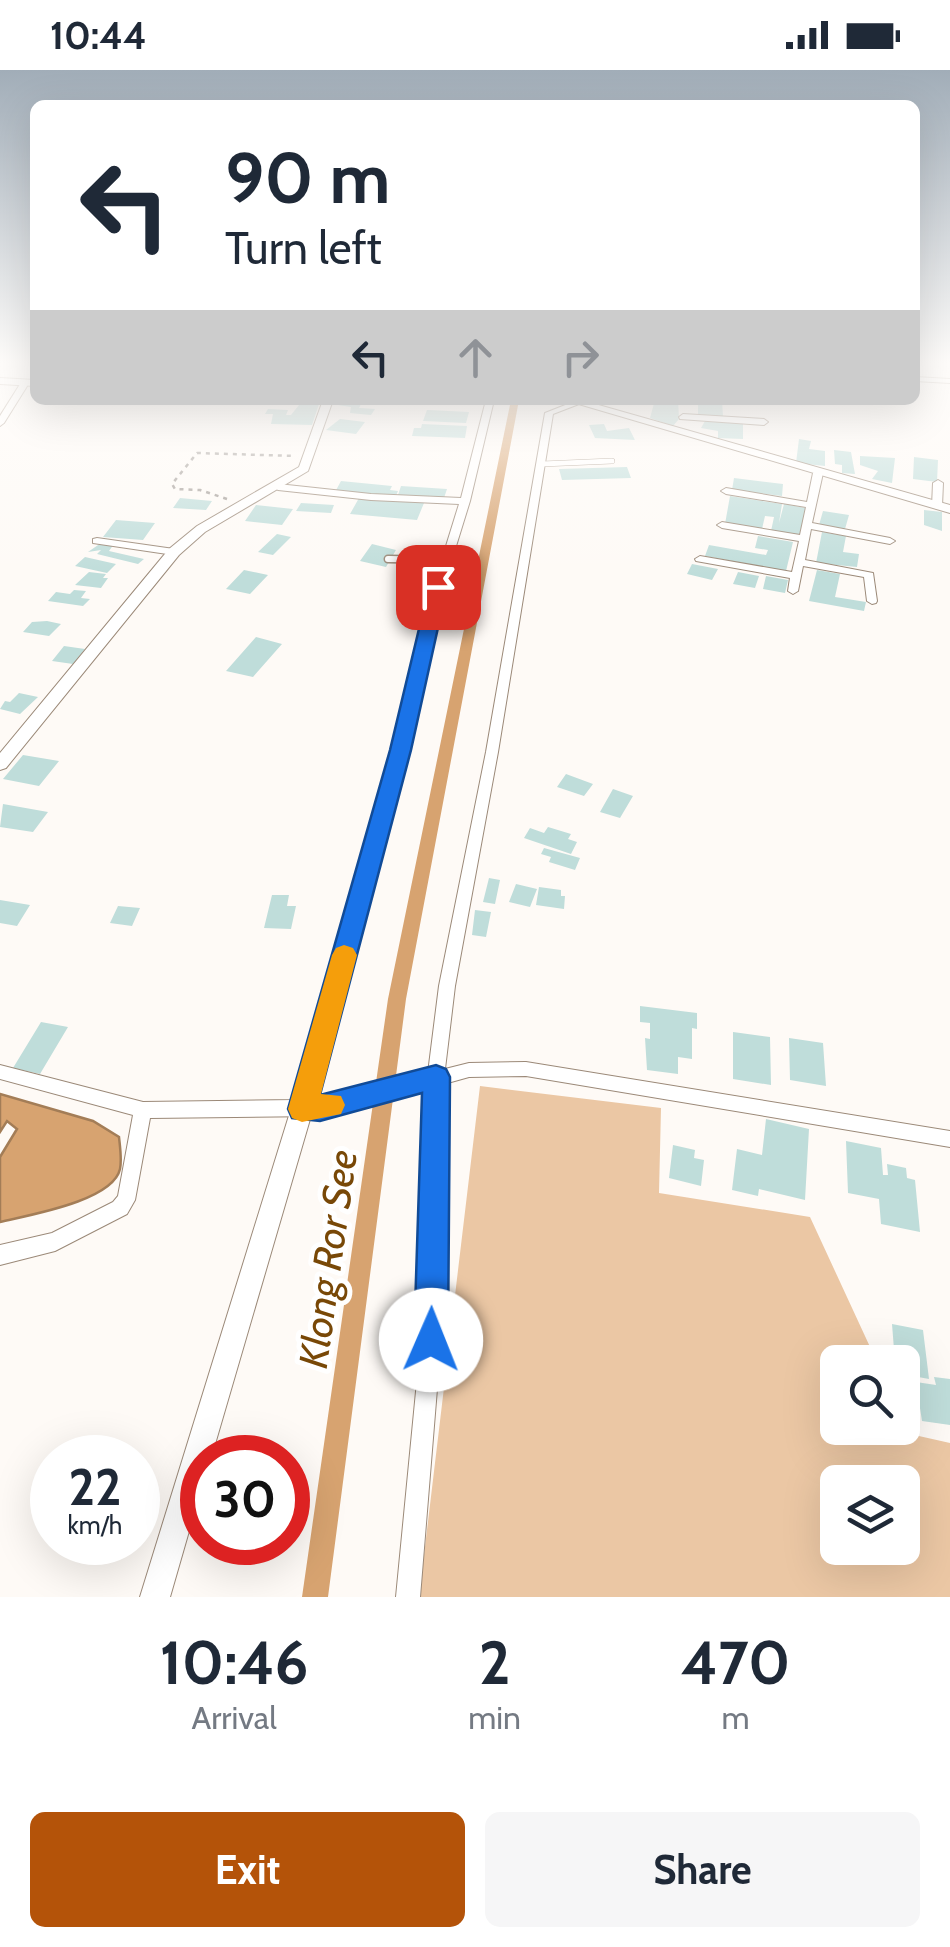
<!DOCTYPE html>
<style>
:root{--surface:#fff;--page:#f6f6f7;--text:#1f2937;--muted:#747a83;--accent:#b45309}
body{margin:0;font-family:Cabin,sans-serif;background:var(--page);color:var(--text);height:100vh;display:flex;flex-direction:column;font-size:38px;white-space:nowrap}
*{box-sizing:border-box;margin:0}
p{font-size:32px;color:var(--muted)}
.icon{flex:none;width:55px;height:55px;fill:none;stroke:currentColor;stroke-width:2;stroke-linecap:round;stroke-linejoin:round}
.map{position:relative;height:1527px;overflow:hidden}
.drawer{display:flex;flex-direction:column;background:var(--surface);flex:1}
.drawer>*{flex:none}
.banner{position:absolute;left:30px;top:30px;width:890px;height:305px;border-radius:15px;box-shadow:0 10px 40px #0002;background:#fff;color:var(--text);overflow:hidden}
.controls{position:absolute;left:820px;top:1275px;display:grid;gap:20px}
.controls a{display:grid;place-items:center;width:100px;height:100px;border-radius:15px;background:var(--surface);box-shadow:0 10px 40px #0002;font-size:50px}
.speed{position:absolute;left:30px;top:1365px;display:flex;gap:20px;font-size:50px;font-weight:700;text-align:center}
.speed>*{display:grid;place-content:center;width:130px;height:130px;border-radius:50%;background:var(--surface);box-shadow:0 10px 40px #0002;line-height:1}
.speed small{font-size:25px;font-weight:400}
.speed .limit{border:15px solid #d22;background:#fff;color:#111}
.pin{position:absolute;display:grid;place-items:center;width:85px;height:85px;color:#fff;margin:-42px;border-radius:20px;box-shadow:0 5px 15px #0006}
.me{position:absolute;width:110px;margin:-55px;rotate:1deg;stroke-linejoin:round;filter:drop-shadow(0 0 8px #0008)}
.turn{display:flex;align-items:center;gap:35px;height:210px;padding:0 30px;font-size:45px}
.turn .icon{width:130px;height:130px;stroke-width:2.5}
.turn b{display:block;font-size:70px;line-height:85px}
.lanes{display:flex;align-items:center;height:95px;padding:0 30px;background:#0003;justify-content:center;gap:50px;direction:ltr}
.lanes .off{opacity:.35}
.eta{display:flex;justify-content:space-evenly;align-items:center;height:170px;text-align:center}
.eta b{font-size:60px;font-weight:700;line-height:70px}
.action{display:flex;gap:20px;margin-top:auto;padding:20px 30px}
.action a{flex:1;height:115px;border-radius:15px;background:var(--accent);color:#fff;font-size:40px;font-weight:700;line-height:115px;text-align:center}
.action a+a{background:var(--page);color:var(--text)}
.status{display:flex;justify-content:space-between;align-items:center;height:70px;padding:0 50px;background:var(--surface);direction:ltr}
.status svg{height:28px;fill:currentColor}
.map>svg:first-child{display:block}
.green{fill:#ebc7a4;fill-rule:evenodd}
.water{fill:#d7a370;stroke:#a37d57;stroke-width:2.5}
.lines{fill:none;stroke-linecap:round;stroke-linejoin:round}
.canal{fill:#d7a370;fill-rule:evenodd}
.building{fill:#bfddda}
.service-far1-casing{stroke:#9b8978;stroke-width:6}
.service-casing{stroke:#9b8978;stroke-width:9}
.minor-casing{stroke:#9b8978;stroke-width:2}
.tertiary-casing{stroke:#9b8978;stroke-width:2}
.path{stroke:#a39d98;stroke-width:2.5;stroke-dasharray:4 5;stroke-linecap:butt}
.service-far1{stroke:#fff;stroke-width:5}
.service{stroke:#fff;stroke-width:6}
.minor{fill:#fff;fill-rule:evenodd}
.tertiary{fill:#fff;fill-rule:evenodd}
.route{fill:#1a73e8;stroke:#114b97;stroke-width:2.5}
.slow{fill:#f59e0b}
.labels{text-anchor:middle;stroke-width:10;stroke-linejoin:round;paint-order:stroke}
.water-label{font-size:40px;font-style:italic;fill:#784807;stroke:#fff}
</style>
<div class="status"><b>10:44</b><svg viewBox="0 0 49 12"><path d="M0 12V9h3v3zM5 12V6h3v6zM10 12V3h3v9zM15 12V0h3v12zM26 1h20v11H26zM47 4h2v5h-2z"/></svg></div>
<div class="map">
<svg width="950" height="1527" viewBox="0 0 950 1527">
<rect width="100%" height="100%" fill="#fefaf6"/>
<path class="green" d="M480,1016L661,1038L659,1123L810,1147L877,1292H838V1358H902L903,1349L910,1364L950,1373V1527H419ZM838,1412H902V1478H838Z"/>
<path class="water" d="M0,1024L93,1051L119,1067C120,1077 122,1090 120,1099C113,1131 29,1145 0,1152V1087L17,1059L7,1051L0,1062Z"/>
<g class="lines">
<path class="canal" d="M511,330H519L406,929L328,1527H302L388,929Z"/>
</g>
<path class="building" d="M303,330L320,331L312,355L271,354L273,344H265L268,339L288,340L286,345H291Z
M341,330L362,332L359,338L375,339L371,345L350,343L351,337L338,335Z
M655,330H678L679,349L673,356L650,348Z
M698,330H722L723,347L698,346Z
M427,340L469,342L466,353L423,351Z
M340,349L365,352L356,364L326,360Z
M705,351L743,353V369L718,368V361L701,358Z
M422,354L467,356L465,368L412,366L414,358H421Z
M604,354L607,361L629,358L635,370L595,368L589,355Z
M799,369L811,371L809,379L825,381V396L796,393Z
M834,380L851,382L855,404L842,403V395L835,394Z
M860,386L895,388L892,413L872,409L878,401L860,395Z
M914,387L938,390L937,412L913,409Z
M627,397L631,408L562,410L559,399Z
M734,408L783,414L782,426L732,420Z
M341,411L392,416L390,420L398,421L395,428L335,422Z
M401,416L447,419L444,428L398,425Z
M730,426L782,434L779,453L784,434L806,438L799,466L771,461L774,447L765,446L762,459L725,454Z
M180,428L212,431L206,440L173,438Z
M359,428L424,433L417,450L350,444Z
M301,433L334,435L331,443L296,441Z
M256,435L293,439L282,455L245,451Z
M924,440L942,442V461L924,455Z
M823,441L849,445L845,459L819,455Z
M116,450L155,453L143,470L103,467Z
M822,462L846,466L843,482L859,484L857,497L816,493Z
M277,464L291,467L273,485L258,482Z
M758,466L793,472L786,501L705,486L709,475L766,485L768,480L755,478Z
M101,473L114,474L109,481L144,489L138,494L97,484L101,480L88,482Z
M372,474L396,480L386,497L360,491Z
M85,487L116,494L107,503L75,496Z
M692,494L718,499L712,510L687,504Z
M244,500L268,505L250,524L226,519Z
M817,500L840,504L835,527L866,532L864,541L809,531Z
M89,502L106,504L103,508H108L101,518L75,515Z
M738,502L759,506L755,518L733,514Z
M766,506L788,510L785,523L763,519Z
M74,520L86,521L81,528L90,529L83,536L48,531L56,522L70,524Z
M47,551L61,554L49,566L23,562L32,552Z
M256,567L282,574L253,607L226,601Z
M64,576L85,579L73,594L52,591Z
M19,623L38,627L20,644L0,639L5,631L10,632Z
M23,685L59,691L39,716L3,709Z
M566,704L593,714L584,726L557,717Z
M613,719L633,726L620,748L600,742Z
M3,734L48,742L33,762L0,757Z
M548,757L571,764L568,769L577,772L571,784L524,768L530,758L544,763Z
M544,778L580,788L575,800L549,792L551,787L541,784Z
M489,808L500,810L495,834L483,832Z
M516,814L537,819L530,837L509,832Z
M539,817L561,820V826H565L564,839L536,835Z
M272,825H289L287,836H296L291,859L264,858Z
M0,830L30,835L17,856L0,853Z
M118,836L140,838L132,856L110,853Z
M475,840L491,842L486,867L472,865Z
M640,936L697,943V959L692,958V989L678,987V1004L647,1000L645,968L650,969V953L640,952Z
M41,952L68,957L40,1004L13,998Z
M733,962L770,967L771,1015L733,1009Z
M789,968L823,973L826,1016L790,1010Z
M766,1049L809,1059L805,1130L759,1119L758,1126L732,1120L737,1079L762,1085Z
M846,1071L881,1078L883,1105H888L887,1094L906,1098L907,1108L915,1110L920,1162L881,1154L879,1129L848,1123Z
M673,1075L695,1080L694,1088L704,1090L701,1116L669,1108Z
M892,1254L923,1260L929,1309L902,1304V1292H895Z
M934,1307L950,1309V1355L922,1351L916,1312L936,1315Z"/>
<g class="lines">
<g class="service-far1-casing">
<path id="service-far1" d="M542,394L612,391"/>
</g>
<g class="service-casing">
<path id="service" d="M388,489L446,490"/>
</g>
<g class="minor-casing">
<path id="minor" d="M915,307L950,309V313L915,311Z
M22,311L29,313L4,353L0,356V346Z
M486,330H494L470,431L435,544L407,680L313,1030L428,1003L439,916L486,682L545,343L578,330L579,334L553,344L498,682L455,916L445,999L469,993L526,992L950,1061V1077L526,1006L469,1007L444,1014L441,1270L420,1527H396L421,1270L427,1018L320,1046L150,1048L135,1130L127,1144L55,1181L0,1195V1175L52,1163L113,1132L118,1126L133,1045L0,1009V995L143,1032L296,1030L395,680L425,544L459,434L371,430L278,420L273,417L278,414L371,424L461,428Z
M683,344L764,349L768,352L764,355L680,349L679,347Z
M818,400L823,403L812,453L890,468L895,471L890,474L811,459L805,490L873,503L877,531L876,533L872,534L867,531L864,507L803,496L798,521L793,524L788,521L790,508L696,491L695,489L700,486L792,502L799,471L722,458L717,455L722,452L800,465L806,437L726,424L721,421L726,418L807,432L813,403Z
M938,410L943,413L942,436L937,439L932,436L933,413Z
M97,468L174,479L179,482L174,485L93,473V469Z"/>
</g>
<g class="tertiary-casing">
<path id="tertiary" d="M0,308L35,310V316L0,314Z
M323,330H333L308,401L205,462L179,485L6,698L0,700V683L169,479L197,456L299,397Z
M565,330H581L950,435V443Z
M302,1029L310,1032L313,1039L211,1388H202V1416L170,1527H140L291,1039L294,1032Z"/>
</g>
<path class="path" d="M227,429L200,420L175,419L172,414L197,383L295,386"/>
<use href="#service-far1" class="service-far1"/>
<use href="#service" class="service"/>
<use href="#minor" class="minor"/>
<use href="#tertiary" class="tertiary"/>
</g>
<linearGradient id="sky" x2="0" y2="1"><stop stop-color="#a1adb8"/><stop offset="0.58" stop-color="#fffdfb"/><stop offset="1" stop-color="#fffdfb" stop-opacity="0"/></linearGradient>
<rect width="950" height="505" fill="url(#sky)"/>
<path class="route" d="M438,512L447,517L411,680L320,1025L436,995L446,999L450,1007L448,1270L443,1282L431,1286L419,1282L414,1270L422,1023L320,1051L292,1048L288,1039L390,680L429,517Z"/>
<path class="slow" d="M344,875L353,878L357,885L321,1024L341,1026L345,1035L341,1044L302,1052L292,1048L288,1039L332,885L336,878Z"/>
<g class="labels">
<g class="water-label">
<text transform="translate(328 1189) rotate(-82)" y="14">Klong Ror See</text>
</g>
</g>
</svg>
<div class="controls">
<a><svg class="icon" aria-label="search" viewBox="0 0 24 24"><circle cx="10" cy="10" r="6"/><path d="M15 15l6 6"/></svg></a>
<a><svg class="icon" aria-label="layers" viewBox="0 0 24 24"><path d="M12 4l9 5-9 5-9-5zM3 14l9 5 9-5"/></svg></a>
</div>
<div class="speed"><div>22<small>km/h</small></div><div class="limit">30</div></div>
<div class="pin" style="left:438px;top:517px;background:#d93025"><svg class="icon" aria-label="arrive" viewBox="0 0 24 24"><path d="M6 21V4h12l-3 4 3 4H6"/></svg></div>
<svg class="me" style="left:431px;top:1270px" viewBox="-20 -20 40 40"><circle r="19" fill="#fff"/><path d="M0-13L10 11 0 6-10 11z" fill="#1a73e8"/></svg>
<div class="banner">
<div class="turn"><svg class="icon" aria-label="left" viewBox="0 0 24 24"><path d="M17 20v-9H6M10 6l-5 5 5 5"/></svg><div><b>90 m</b>Turn left</div></div>
<div class="lanes"><svg class="icon" aria-label="left" viewBox="0 0 24 24"><path d="M17 20v-9H6M10 6l-5 5 5 5"/></svg><svg class="icon off" aria-label="ahead" viewBox="0 0 24 24"><path d="M12 20V5M6 11l6-6 6 6"/></svg><svg class="icon off" aria-label="right" viewBox="0 0 24 24"><path d="M7 20v-9h11M14 6l5 5-5 5"/></svg></div>
</div>
</div>
<section class="drawer">
<div class="eta">
<div><b>10:46</b><p>Arrival</p></div>
<div><b>2</b><p>min</p></div>
<div><b>470</b><p>m</p></div>
</div>
<div class="action"><a>Exit</a><a>Share</a></div>
</section>
